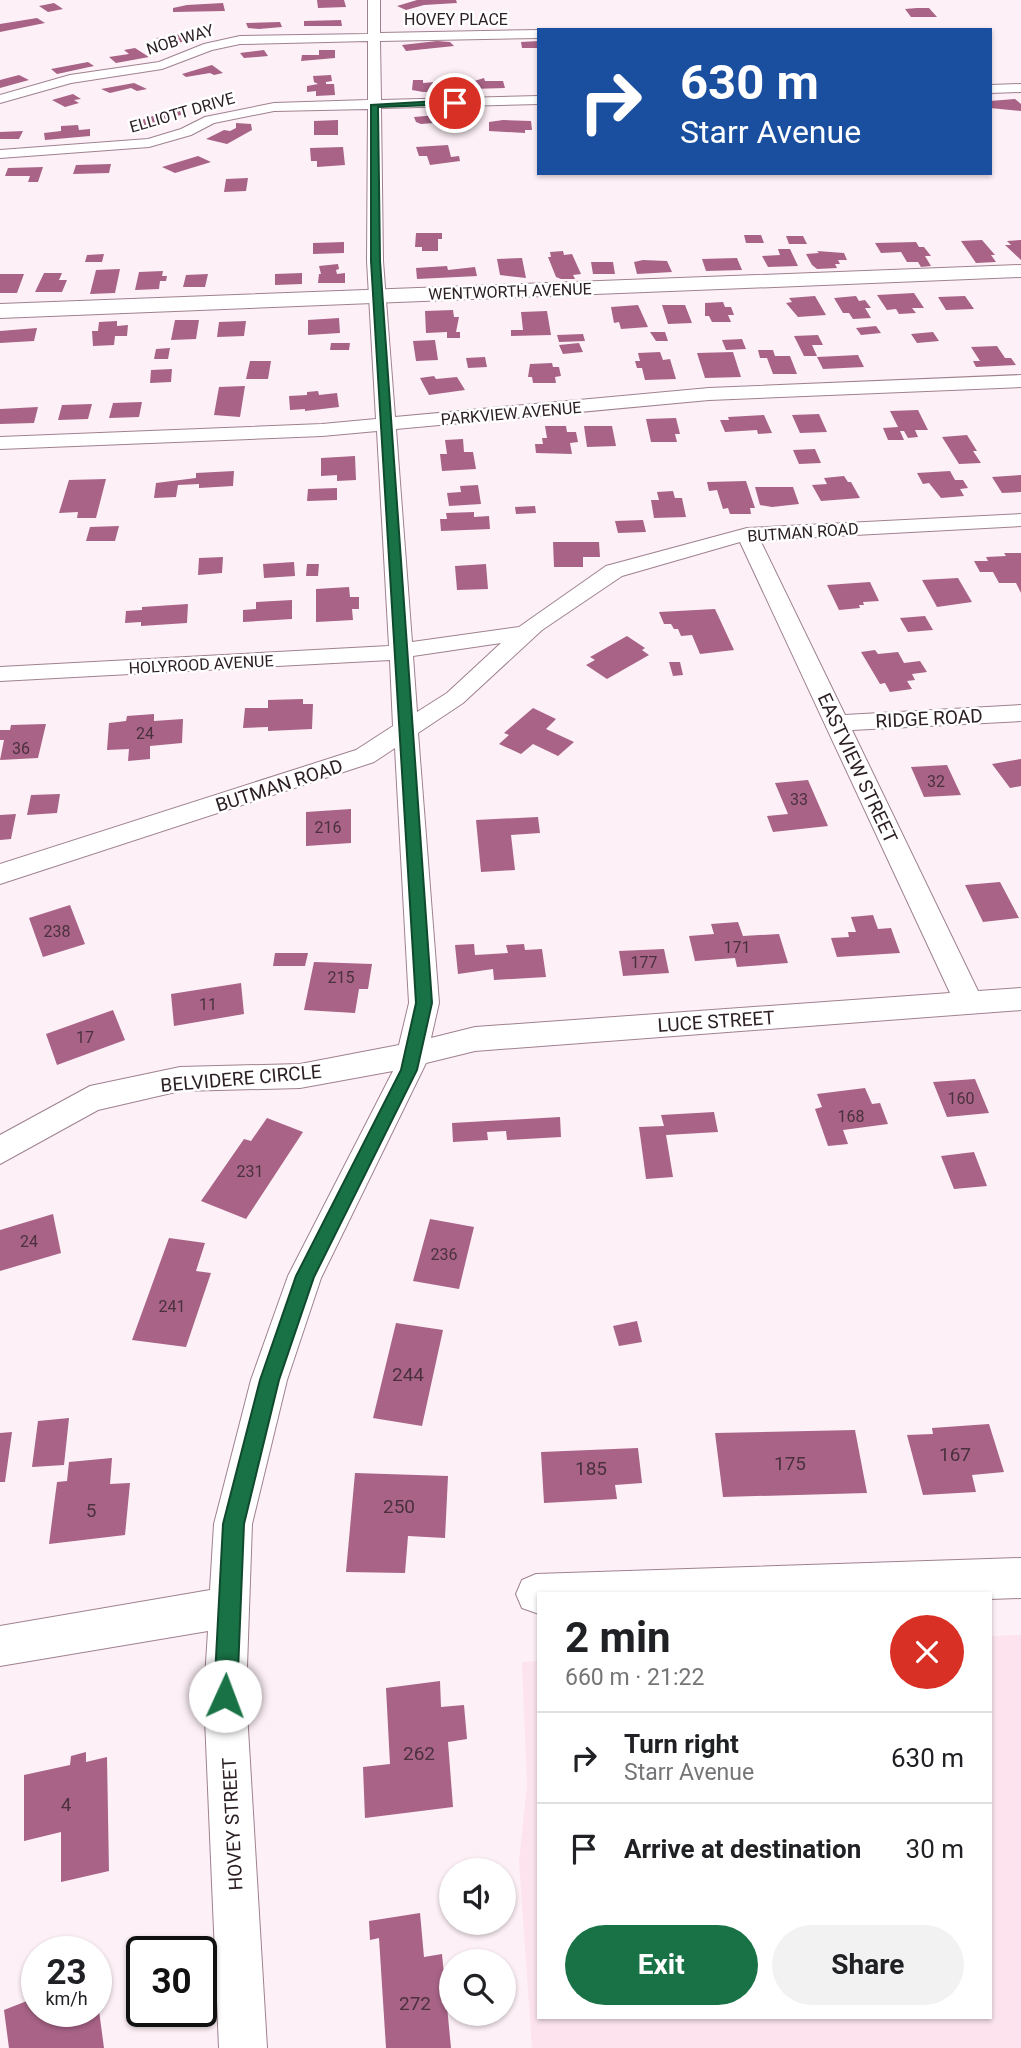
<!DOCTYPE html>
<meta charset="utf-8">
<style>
:root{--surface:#fff;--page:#f2f2f2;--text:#202124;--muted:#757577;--line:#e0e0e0;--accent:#197246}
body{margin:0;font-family:Roboto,sans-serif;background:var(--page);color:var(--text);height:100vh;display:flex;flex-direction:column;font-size:26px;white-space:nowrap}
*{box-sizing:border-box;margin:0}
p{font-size:23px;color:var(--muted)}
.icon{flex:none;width:38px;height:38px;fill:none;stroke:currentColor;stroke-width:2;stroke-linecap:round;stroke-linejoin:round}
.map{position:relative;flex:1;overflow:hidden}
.details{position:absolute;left:537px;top:1592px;width:455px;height:427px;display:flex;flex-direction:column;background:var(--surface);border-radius:0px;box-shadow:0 2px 5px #0004}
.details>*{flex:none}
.guide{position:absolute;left:537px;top:28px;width:455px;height:147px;border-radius:0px;box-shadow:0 2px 5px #0004;background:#1a4fa0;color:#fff;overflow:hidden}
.controls{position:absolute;left:439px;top:1858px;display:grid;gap:14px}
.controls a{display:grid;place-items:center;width:77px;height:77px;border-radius:50%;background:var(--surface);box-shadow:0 2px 5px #0004;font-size:35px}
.speed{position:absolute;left:21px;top:1936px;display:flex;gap:14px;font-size:35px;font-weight:700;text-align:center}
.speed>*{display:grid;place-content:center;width:91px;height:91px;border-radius:50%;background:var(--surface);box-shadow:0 2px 5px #0004;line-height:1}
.speed small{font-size:18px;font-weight:400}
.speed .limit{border:4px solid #111;border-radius:10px;background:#fff;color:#111}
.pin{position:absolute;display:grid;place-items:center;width:60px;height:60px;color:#fff;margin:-30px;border:4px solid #fff;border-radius:50%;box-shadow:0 2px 7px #0007}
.me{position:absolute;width:77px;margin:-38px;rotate:2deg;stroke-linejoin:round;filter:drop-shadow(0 0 5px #0008)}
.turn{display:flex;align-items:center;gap:24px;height:147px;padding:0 28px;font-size:32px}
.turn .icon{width:91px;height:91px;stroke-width:2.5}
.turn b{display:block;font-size:49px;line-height:60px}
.round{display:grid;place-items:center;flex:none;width:74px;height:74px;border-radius:37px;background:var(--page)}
.overview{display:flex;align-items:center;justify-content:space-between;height:119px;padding:0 28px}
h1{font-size:42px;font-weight:700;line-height:52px}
.button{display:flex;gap:14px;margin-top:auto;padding:14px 28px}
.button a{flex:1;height:80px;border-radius:42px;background:var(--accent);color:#fff;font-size:28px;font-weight:700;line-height:80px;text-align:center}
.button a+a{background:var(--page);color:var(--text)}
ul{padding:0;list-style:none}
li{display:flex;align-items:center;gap:21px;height:91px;padding:0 28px;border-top:2px solid var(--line)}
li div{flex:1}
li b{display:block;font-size:26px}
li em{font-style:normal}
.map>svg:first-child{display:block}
.built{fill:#fce3ee}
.building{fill:#a86387}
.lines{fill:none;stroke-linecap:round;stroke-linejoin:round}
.street-casing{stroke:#9f8190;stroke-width:2}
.secondary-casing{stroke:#9f8190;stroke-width:2}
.street{fill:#fff;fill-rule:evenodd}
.secondary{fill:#fff;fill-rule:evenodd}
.route{fill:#197246;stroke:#104a2e;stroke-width:2}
.labels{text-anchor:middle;stroke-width:5;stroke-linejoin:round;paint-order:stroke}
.far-street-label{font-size:16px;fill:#2c2026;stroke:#fff}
.number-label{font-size:16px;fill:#4b313e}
.street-label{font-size:19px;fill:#2c2026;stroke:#fff}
.near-number-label{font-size:19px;fill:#4b313e}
</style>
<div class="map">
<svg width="1021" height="2048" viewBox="0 0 1021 2048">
<rect width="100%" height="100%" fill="#fdf0f6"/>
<path class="built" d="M1021,1635V2048H532L519,1861L527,1785L522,1662L539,1661V2018H990L991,1636Z"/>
<path class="building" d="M317,0H344L346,7L318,8Z
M417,0H456L457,3L424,5L406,10L397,6Z
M54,3L63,9L48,12L39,6Z
M223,3L225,11L173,12V8L187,5Z
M917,8H929L937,17H911L905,9Z
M37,18L45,23L0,32V24Z
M341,20L342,26H304V21Z
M280,22L282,27L259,29L248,28L246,23Z
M195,32L204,36L170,45L156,38Z
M437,41L450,42L454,46L406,51L402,45Z
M539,41V48H522L521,42Z
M135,48L149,57L116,63L109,57L129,54L124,50Z
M264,50L268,56L244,58L240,53Z
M319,50H335V58L301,61L302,55H319Z
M88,62L94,66L57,74L51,69Z
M212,65L223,73L214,75L210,73L186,77L182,74Z
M19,75L29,80L0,88V80Z
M331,75L332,81L326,82V84H334L335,95L316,96V91L307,92V86L318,84L314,82L313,76Z
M484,78L485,81H503L505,88L472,89L471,82Z
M413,80H423V83L448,81V86H436V92H423L412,90Z
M134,83L147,89L137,91L131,88L110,93L101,89Z
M73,94L81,99L74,100L79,103L65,107L52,100Z
M1015,99L1021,104V111L990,108V101Z
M173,109L188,112L149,127L133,123Z
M437,115L446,116L448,122L421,124L416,122L414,117Z
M338,120V135H314V121Z
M503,120L531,121L532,130H525V133L489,131V122Z
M236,123L251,124L252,130L227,144L206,139L224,130L230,131L236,128Z
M78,125L79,130L90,129V136L45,140L44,133L61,131V126Z
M23,131L19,139H0V132Z
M448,145L451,157L459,156L460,161L430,165L427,156H419L416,147Z
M343,147L345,165L317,167V161H311L310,148Z
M198,156L211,162L175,173L162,167Z
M111,164L109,173L73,174L76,165Z
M43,167L38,182H28L30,176H5L8,168Z
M248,178L246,191L224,192L226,179Z
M416,233H442V239H438V251H422V247H415Z
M744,235H761L764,243H746Z
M786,236H803L807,244H789Z
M982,240L995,255H991L996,262L976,263L961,241Z
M1021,240V260L1005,245H1011L1007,241Z
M344,242V253L313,254V243Z
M916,242L919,247H924L931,256H925L931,266L921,267L918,262H907L901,252L881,253L875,243Z
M778,249H790L798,266L768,267L762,256L780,255Z
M563,251L564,255L572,254L581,274L573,275L575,279H561L556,277L548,257H551L550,252Z
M817,251L844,253L847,260H838L840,264H835L837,268L817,269L812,265L806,254L819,253Z
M104,254L102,262H85L87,255Z
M522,258L526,278L500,275L497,259Z
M737,258L742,270L706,271L702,259Z
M643,260L667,261L672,272L637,274L634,262Z
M591,262H613L615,274H593Z
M338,264L339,269L336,270L337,274L345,273V283H318L319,274H321L319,266Z
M447,266L448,270L475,267L477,276L417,279L416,268Z
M120,269L115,293L90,294L96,270Z
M163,271L162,276H167L166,281H160L159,289L135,290L139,272Z
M44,273H62L59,280H67L62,292H35Z
M302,273V284L275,285V274Z
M0,274H24L17,293H0Z
M208,274L205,287H183L186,275Z
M914,293L924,308H912L916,313L899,314L896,309L887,310L877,295Z
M815,296L826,315L798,317L786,303L792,302L789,298Z
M856,296L859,301L865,300L871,308H865L871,318L853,319L849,313H843L834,298Z
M965,296L974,309L946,310L938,297Z
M723,302L725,307H731L734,315H728L731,322H712L709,316H705V303Z
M638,305L648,327L621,329L619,322L614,323L611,307Z
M662,305H685L692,323L668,324Z
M453,310L454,317H459L456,332H460V338H447V332L426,333L425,311Z
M547,311L551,335L511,336V330H523L521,312Z
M339,318L340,333L308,335V320Z
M175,320H199L196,339L171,340Z
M117,321V326L128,325L127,336H115L114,345L93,346L92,331H98L99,322Z
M246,321L244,336L217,337L219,322Z
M876,326L881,333L861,335L856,328Z
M37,328L34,341L0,343V331Z
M650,332H665L668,341H656Z
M933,332L939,341L917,343L911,334Z
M583,334L585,341L559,342L557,335Z
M818,335L823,345H812L817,356H804L794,336Z
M742,339L746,349L726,350L722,340Z
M435,340L438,360L416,361L413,341Z
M331,343H350L349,350H330Z
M579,343L583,352L563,354L559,345Z
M997,346L1005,358H1011L1016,365L976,367L973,361H980L971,347Z
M170,348L168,359H154L156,349Z
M758,350H773L775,356H790L797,374H773L767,358H760Z
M660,352L663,360L670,359L676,379L645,380L642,368H637L635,361H640L638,353Z
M733,352L741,377L705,378L697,353Z
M858,355L864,367L823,369L817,357Z
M485,357L487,367L468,368L466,358Z
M250,361H271L268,379H246Z
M552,363L553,367H559L561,376L555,377L556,383H533L532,377H528L530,364Z
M172,369L171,382L150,383L151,370Z
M434,376L436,379L457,377L465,390L429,395L420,378Z
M245,386L240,417L214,415L219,387Z
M318,391L319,395L337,393L339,407L305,411V409L290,410L289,396L307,395V392Z
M142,402L139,417L109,418L113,403Z
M92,404L88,419L58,420L62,405Z
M38,407L34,423L0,424V409Z
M918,410L928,430H915L918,437L908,438L904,431H900L904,440H888L883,428L898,427L890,411Z
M819,414L827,432L800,433L792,415Z
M764,415L772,433L758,434L757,430L725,432L720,420H729L728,417Z
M676,418L680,434H675L677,442H651L646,419Z
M545,426H566L567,432H576L578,442L570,443L572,454L536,453L535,444H543L542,438H547Z
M584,426H612L616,446L587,447Z
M967,435L977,451H973L981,463L959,464L942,437Z
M463,439L464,452H473L476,469L442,471L440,454H447L445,440Z
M815,449L821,463L799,464L793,450Z
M355,456L356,480L337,481V475L321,476V458Z
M234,471L233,486L199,488V484L178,485L176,497L154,498L156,483L196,478V473Z
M950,471L955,480H963L968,488L960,489L964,496L941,498L929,483L923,484L917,473Z
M1021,475V492L1002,493L992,477Z
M844,476L848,482H851L860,498L821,501L812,485L827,484L824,478Z
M106,479L96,518H77L78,512L59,513L69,480Z
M746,481L755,508H750L751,514H730L728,508L723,509L717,490L709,491L707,482Z
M478,485L481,504L449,506L447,493L461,492L460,486Z
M755,487H793L799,504L772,507L760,505Z
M337,488V500L307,501L308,489Z
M673,491L675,498H682L686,517L654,518L651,500H659L657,492Z
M535,506L536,513L516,514L515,507Z
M474,512V517L489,516L490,529L441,531L440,519H447L446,513Z
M643,520L646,532L618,533L615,521Z
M119,526L115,541H86L90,527Z
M553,542H599L600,557H583V567H554Z
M1004,553H1021V593L1016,583H999L993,572H980L974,561H988L986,557L1006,556Z
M223,557L222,573L198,575L199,558Z
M294,562L295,576L264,578L263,564Z
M307,564H319L318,576H306Z
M486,564L488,589L457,590L455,566Z
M958,578L972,602L937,607L922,580Z
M870,582L879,601L863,602L864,605H859L860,608L839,610L827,585Z
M349,587L350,597H359V609H352L353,620L316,622V589Z
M292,600V619L243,622V610L256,609V602Z
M188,604L187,623L141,626V622L125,623L126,611L142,610V607Z
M715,609L734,650L700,654L692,635L681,636L678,629H674L671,624H664L659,612Z
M925,616L933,630L908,632L900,618Z
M627,636L645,648L642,650L649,655L607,679L586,665L595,660L590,657Z
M875,650L878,654L898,652L904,663L920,661L927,672L912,674L915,680L907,681L912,689L890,692L885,683L880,684L861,652Z
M669,662H680L683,675L673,676Z
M303,699V704H313L312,729L268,731V727L243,728L245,708H268V700Z
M533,708L556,719L546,729L574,742L558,756L533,744L521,754L499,744L509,735L504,733Z
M154,714V721L183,719L182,743L150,746V759L128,761L129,749L107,750L109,723L126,721L127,716Z
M46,724L38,758L0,760L4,740H0V730H10L11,725Z
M1021,759V786L1010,788L992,764Z
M947,765L961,795L924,797L911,767Z
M808,780L828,826L773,832L767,816L788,814L775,783Z
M60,794L57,813L27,815L31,795Z
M351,809V843L306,846V812Z
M16,814L11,839L0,840V815Z
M538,817L540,833L511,835L515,870L481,872L476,820Z
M1000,882L1019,918L983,922L965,885Z
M70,905L85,944L43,957L29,918Z
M873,915L878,929L891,928L900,953L837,957L831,938L849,937L848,932H856L851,917Z
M738,922L743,936L779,934L788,963L737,967L735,958L695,961L689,936L714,934L711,924Z
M474,944L475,955L508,953L506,945L524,944L525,950L542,949L546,977L494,980L493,969L458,974L455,945Z
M664,949L669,973L623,976L619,951Z
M275,953H308L305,966H273Z
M314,962L372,964L368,989H359L355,1013L304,1010Z
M241,983L244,1014L174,1026L171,994Z
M113,1010L125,1040L57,1065L46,1034Z
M975,1079L989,1113L947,1117L933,1082Z
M865,1088L872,1104L880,1103L888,1124L843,1130L848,1144L828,1146L815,1109L822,1107L817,1094Z
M714,1112L718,1132L666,1135L673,1177L646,1179L639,1127L664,1126L661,1115Z
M560,1117L561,1137L507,1140L506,1131L487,1132L488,1140L453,1142L452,1123Z
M267,1118L303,1132L246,1219L201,1201L244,1139L251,1141Z
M974,1152L987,1186L954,1189L941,1156Z
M53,1214L61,1253L0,1271V1230Z
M430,1219L474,1227L459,1289L413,1281Z
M169,1238L205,1243L196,1271L211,1273L186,1347L132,1340Z
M637,1321L642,1342L619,1346L613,1326Z
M396,1323L443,1330L422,1426L373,1418Z
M69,1418L64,1465L32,1467L38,1421Z
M989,1424L1004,1472L972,1475L976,1492L923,1495L907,1435L933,1434L932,1428Z
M855,1430L867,1493L723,1497L715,1433Z
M12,1432L5,1482H0V1433Z
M638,1448L642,1483L615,1485L617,1499L544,1503L541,1452Z
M112,1458L110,1484L130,1483L125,1535L49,1544L57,1482L67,1481L69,1462Z
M355,1473L448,1476L445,1538L408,1536L405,1573L346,1572Z
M440,1681L441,1707L464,1705L467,1739L448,1742L453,1807L365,1818L363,1767L390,1764L386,1688Z
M86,1752V1762L107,1757L109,1871L61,1882V1832L24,1841V1775L70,1765L71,1756Z
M420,1913L424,1957L442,1954L451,2048H386L379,1938L370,1940L369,1921Z
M37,1997V2011H96L98,2003L104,2048H9L4,2010Z"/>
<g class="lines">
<g class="street-casing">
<path id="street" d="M368,0H380V33L539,30V38L380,41L381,100L539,96V104L381,108L383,261L395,417L709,388L1021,375V387L709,400L396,429L412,642L519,627L606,566L747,528L1021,514V526L760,540L845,715L1021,705V721L852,730L978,991L1021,988V1010L475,1051L426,1063L321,1278L287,1380L252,1524L246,1695L267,2048H219L204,1695L208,1631L0,1666V1626L210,1590L214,1524L251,1380L288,1276L393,1071L300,1088L180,1091L98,1110L0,1164V1135L90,1086L180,1067L300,1064L399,1045L409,1003L395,748L374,762L0,884V864L356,750L393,726L390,660L0,681V667L389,646L377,431L322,436L0,449V437L322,424L376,419L367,261L368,109L274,111L214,123L191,135L149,147L0,158V150L148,139L181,129L205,117L274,103L368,100V41L240,44L212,50L162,69L71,83L0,103V95L70,75L159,62L204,44L240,36L368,34ZM740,542L950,993L475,1027L431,1038L439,1003L418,733L463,703L542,630L622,576ZM501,643L447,693L417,712L413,656Z
M1021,84V92L990,93V85Z
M1021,1558V1598L990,1599V1594H539V1614L522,1608L516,1594L522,1580L536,1574Z"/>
</g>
<g class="secondary-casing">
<path id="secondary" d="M1021,265V277L0,318V304Z"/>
</g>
<use href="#street" class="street"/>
<use href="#secondary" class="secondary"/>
</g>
<path class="route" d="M455,100L458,104L378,107L380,261L432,1003L417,1070L314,1277L279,1380L244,1524L237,1696L233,1703L225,1707L218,1703L214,1696L223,1524L260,1380L296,1276L401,1070L416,1003L371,261V105Z"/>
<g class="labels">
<g class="far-street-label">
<text x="456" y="25">HOVEY PLACE</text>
<text transform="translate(180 39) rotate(-17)" y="6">NOB WAY</text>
<text transform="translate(182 112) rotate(-16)" y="6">ELLIOTT DRIVE</text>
<text transform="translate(510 291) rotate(-2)" y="6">WENTWORTH AVENUE</text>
<text transform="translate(511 413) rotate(-5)" y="6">PARKVIEW AVENUE</text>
<text transform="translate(803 532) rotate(-4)" y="6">BUTMAN ROAD</text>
<text transform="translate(201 664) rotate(-3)" y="6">HOLYROOD AVENUE</text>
</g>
<g class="number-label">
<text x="145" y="739">24</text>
<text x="21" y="754">36</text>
<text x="936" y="787">32</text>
<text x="799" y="805">33</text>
<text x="328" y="833">216</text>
<text x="57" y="937">238</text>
<text x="737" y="953">171</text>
<text x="644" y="968">177</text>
<text x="341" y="983">215</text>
<text x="208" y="1010">11</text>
<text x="85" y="1043">17</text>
<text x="961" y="1104">160</text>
<text x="851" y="1122">168</text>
<text x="250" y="1177">231</text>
<text x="29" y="1247">24</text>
<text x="444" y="1260">236</text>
<text x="172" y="1312">241</text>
</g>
<g class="street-label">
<text transform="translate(929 718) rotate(-3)" y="7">RIDGE ROAD</text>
<text transform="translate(858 768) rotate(65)" y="7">EASTVIEW STREET</text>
<text transform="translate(279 785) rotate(-18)" y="7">BUTMAN ROAD</text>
<text transform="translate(716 1021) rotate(-4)" y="7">LUCE STREET</text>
<text transform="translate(241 1078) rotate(-5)" y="7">BELVIDERE CIRCLE</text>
<text transform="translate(232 1824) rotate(-93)" y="7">HOVEY STREET</text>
</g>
<g class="near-number-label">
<text x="408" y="1381">244</text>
<text x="955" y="1461">167</text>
<text x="790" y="1470">175</text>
<text x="591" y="1475">185</text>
<text x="399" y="1513">250</text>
<text x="91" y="1517">5</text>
<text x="419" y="1760">262</text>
<text x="66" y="1811">4</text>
<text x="415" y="2010">272</text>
</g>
</g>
</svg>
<div class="controls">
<a><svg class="icon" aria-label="sound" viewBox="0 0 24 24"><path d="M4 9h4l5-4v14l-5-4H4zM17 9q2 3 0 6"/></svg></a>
<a><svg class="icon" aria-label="search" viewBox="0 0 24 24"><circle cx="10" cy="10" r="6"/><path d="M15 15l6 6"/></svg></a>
</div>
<div class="speed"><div>23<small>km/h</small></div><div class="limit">30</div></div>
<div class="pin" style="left:455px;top:103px;background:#d93025"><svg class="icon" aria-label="arrive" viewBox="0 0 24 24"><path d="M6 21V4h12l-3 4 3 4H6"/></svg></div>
<svg class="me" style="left:225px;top:1696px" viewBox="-20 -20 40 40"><circle r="19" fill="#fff"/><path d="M0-13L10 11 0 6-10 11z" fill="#197246"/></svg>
<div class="guide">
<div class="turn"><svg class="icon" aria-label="right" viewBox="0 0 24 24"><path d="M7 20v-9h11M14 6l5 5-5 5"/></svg><div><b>630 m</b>Starr Avenue</div></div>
</div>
<section class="details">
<div class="overview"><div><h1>2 min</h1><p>660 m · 21:22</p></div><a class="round" style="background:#d93025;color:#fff"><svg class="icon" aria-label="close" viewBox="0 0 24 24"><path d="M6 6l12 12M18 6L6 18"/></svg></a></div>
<ul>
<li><svg class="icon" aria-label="right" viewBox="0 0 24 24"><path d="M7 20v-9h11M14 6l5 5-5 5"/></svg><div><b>Turn right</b><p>Starr Avenue</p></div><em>630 m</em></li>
<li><svg class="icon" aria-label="arrive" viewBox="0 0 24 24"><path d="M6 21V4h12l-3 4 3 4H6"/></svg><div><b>Arrive at destination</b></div><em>30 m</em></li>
</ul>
<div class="button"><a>Exit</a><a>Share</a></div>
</section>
</div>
